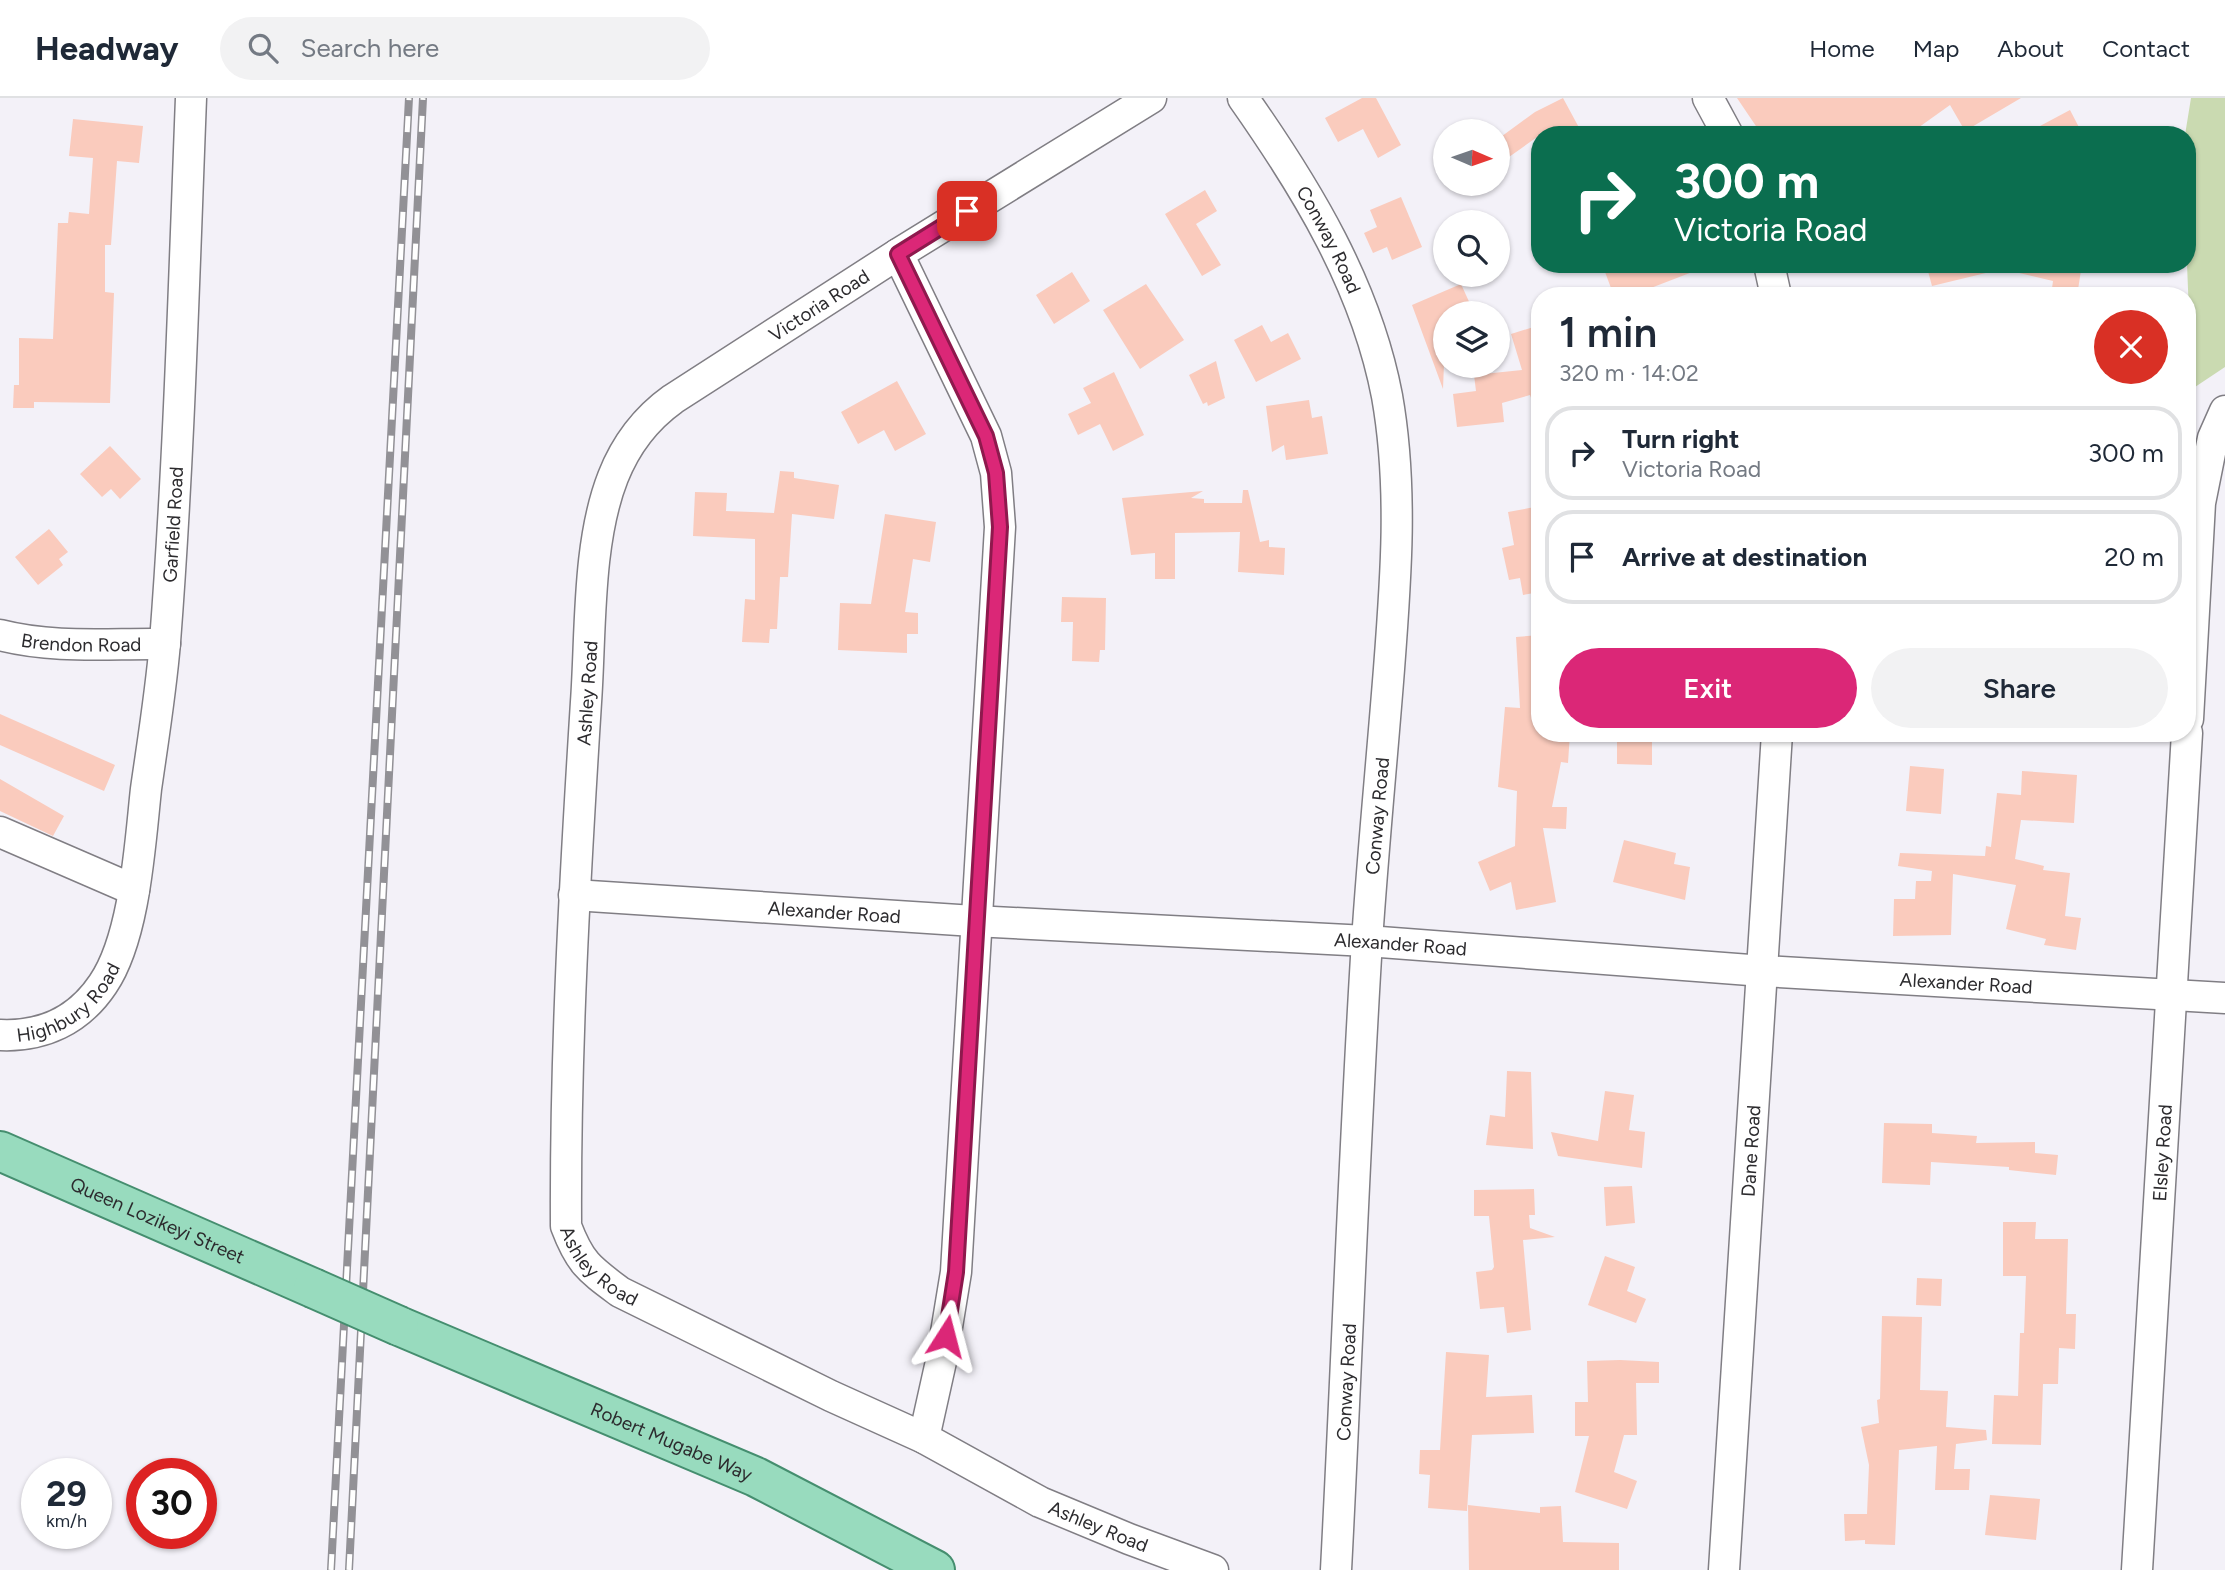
<!DOCTYPE html>
<meta charset="utf-8">
<style>
:root{--surface:#fff;--page:#f2f2f3;--text:#1f2937;--muted:#747a83;--line:#e0e1e3;--accent:#db2777}
body{margin:0;font-family:Figtree,sans-serif;background:var(--page);color:var(--text);height:100vh;display:flex;flex-direction:column;font-size:26px;white-space:nowrap}
*{box-sizing:border-box;margin:0}
p{font-size:23px;color:var(--muted)}
.icon{flex:none;width:38px;height:38px;fill:none;stroke:currentColor;stroke-width:2;stroke-linecap:round;stroke-linejoin:round}
.map{position:relative;flex:1;overflow:hidden}
.side{position:absolute;left:1531px;top:189px;width:665px;height:455px;display:flex;flex-direction:column;background:var(--surface);border-radius:28px;box-shadow:0 2px 5px #0004}
.side>*{flex:none}
.hud{position:absolute;left:1531px;top:28px;width:665px;height:147px;border-radius:28px;box-shadow:0 2px 5px #0004;background:#0b6e4f;color:#fff;overflow:hidden}
.needle{width:46px;rotate:92deg}
.controls{position:absolute;left:1433px;top:21px;display:grid;gap:14px}
.controls a{display:grid;place-items:center;width:77px;height:77px;border-radius:50%;background:var(--surface);box-shadow:0 2px 5px #0004;font-size:35px}
.speed{position:absolute;left:21px;top:1360px;display:flex;gap:14px;font-size:35px;font-weight:700;text-align:center}
.speed>*{display:grid;place-content:center;width:91px;height:91px;border-radius:50%;background:var(--surface);box-shadow:0 2px 5px #0004;line-height:1}
.speed small{font-size:18px;font-weight:400}
.speed .limit{border:10px solid #d22;background:#fff;color:#111}
.pin{position:absolute;display:grid;place-items:center;width:60px;height:60px;color:#fff;margin:-30px;border-radius:14px;box-shadow:0 4px 10px #0006}
.me{position:absolute;width:77px;margin:-38px;rotate:9deg;stroke-linejoin:round;filter:drop-shadow(0 0 5px #0008)}
.turn{display:flex;align-items:center;gap:24px;height:147px;padding:0 28px;font-size:32px}
.turn .icon{width:91px;height:91px;stroke-width:2.5}
.turn b{display:block;font-size:49px;line-height:60px}
.round{display:grid;place-items:center;flex:none;width:74px;height:74px;border-radius:37px;background:var(--page)}
.summary{display:flex;align-items:center;justify-content:space-between;height:119px;padding:0 28px}
h1{font-size:42px;font-weight:600;line-height:52px}
.action{display:flex;gap:14px;margin-top:auto;padding:14px 28px}
.action a{flex:1;height:80px;border-radius:42px;background:var(--accent);color:#fff;font-size:28px;font-weight:600;line-height:80px;text-align:center}
.action a+a{background:var(--page);color:var(--text)}
ul{padding:0;list-style:none}
li{display:flex;align-items:center;gap:21px;height:94px;margin:0 14px 10px;padding:0 14px;border:4px solid var(--line);border-radius:28px}
li div{flex:1}
li b{display:block;font-size:26px}
li em{font-style:normal}
header{display:flex;align-items:center;gap:42px;box-sizing:border-box;height:98px;padding:0 35px;background:var(--surface);border-bottom:2px solid var(--line)}
header strong{font-size:33px}
nav{display:flex;gap:38px;margin-inline-start:auto;font-size:24px}
.search{width:490px;height:63px;background:var(--page);display:flex;align-items:center;gap:18px;box-sizing:border-box;padding:0 24px;border-radius:38px;color:var(--muted);font-size:26px}
.map>svg:first-child{display:block}
.green{fill:#cadab1}
.building{fill:#facbbd}
.lines{fill:none;stroke-linecap:round;stroke-linejoin:round}
.minor-casing{stroke:#807e84;stroke-width:33}
.major-casing{stroke:#458e6f;stroke-width:42}
.minor{stroke:#fff;stroke-width:30}
.major{stroke:#98dbbe;stroke-width:38}
.rail-casing{stroke:#929196;stroke-width:8}
.rail{stroke:#fff;stroke-width:5;stroke-dasharray:16;stroke-linecap:butt}
.major-bridge-casing{stroke:#458e6f;stroke-width:42;stroke-linecap:butt}
.major-bridge{stroke:#98dbbe;stroke-width:38}
.route-casing{stroke:#8e194d;stroke-width:18}
.route{stroke:#db2777;stroke-width:12}
.labels{text-anchor:middle;stroke-width:5;stroke-linejoin:round;paint-order:stroke}
.street-label{font-size:19px;fill:#2c2b2e;stroke:#fff}
</style>
<header>
<strong>Headway</strong>
<div class="search"><svg class="icon" aria-label="search" viewBox="0 0 24 24"><circle cx="10" cy="10" r="6"/><path d="M15 15l6 6"/></svg>Search here</div>
<nav><a>Home</a><a>Map</a><a>About</a><a>Contact</a></nav>
</header>
<div class="map">
<svg width="2225" height="1472" viewBox="0 0 2225 1472">
<rect width="100%" height="100%" fill="#f3f1f8"/>
<path class="green" d="M2191,0H2225V269L2192,291L2187,166L2188,37H2185Z"/>
<path class="building" d="M1362,0H1376L1401,47L1378,60L1363,31L1338,44L1325,20Z
M1563,0L1583,37H1540L1509,59L1498,41L1535,14Z
M1737,0H2021L1965,33L1950,7L1908,37H1762Z
M2070,12L2083,37H2023Z
M73,21L143,28L139,65L117,63L111,147H105V194L114,195L110,305L34,304V310H13L14,287H19V240L53,241L58,125H68L69,114L89,116L93,60L69,58Z
M1205,92L1217,113L1196,126L1221,167L1202,178L1165,116Z
M1401,99L1422,149L1392,162L1387,149L1373,155L1364,135L1377,129L1370,112Z
M1602,166H1707L1708,168L1630,198H1614Z
M1926,166H1989L1990,174L1932,188Z
M2016,166H2082L2077,198H2051L2053,183L2015,174Z
M1072,174L1090,203L1054,226L1036,197Z
M1146,186L1184,242L1140,271L1103,212Z
M1461,186L1471,208L1446,215L1443,291L1412,207Z
M1262,227L1271,244L1288,235L1301,261L1256,284L1234,242Z
M1540,227V313L1536,314L1530,297L1502,305L1504,324L1457,329L1453,296L1476,293L1474,277L1522,272L1511,236Z
M1216,263L1225,300L1208,308L1207,304L1203,306L1189,277Z
M1114,274L1144,337L1113,353L1100,326L1078,337L1068,316L1091,305L1083,290Z
M897,283L926,336L895,353L884,332L858,346L841,314Z
M1309,302L1312,320L1322,318L1328,356L1286,362L1284,347L1272,354L1266,308Z
M110,348L141,381L120,401L111,391L102,399L80,376Z
M780,373L794,374V380L839,387L834,421L792,416L788,479H780L777,531H770L769,545L742,544L745,501L755,502V441L693,438L695,394L727,395L726,413L774,415Z
M1243,392H1248L1260,444L1269,442V449L1285,450L1284,477L1238,474L1240,434L1175,435V481H1155V455L1131,457L1122,400L1203,393L1191,400L1204,401V405H1242Z
M1540,408V494L1523,497L1520,480L1509,482L1502,450L1514,447L1508,414Z
M885,416L936,424L930,464L913,461L905,514L918,515V536H907V555L838,552L840,505L871,506Z
M49,431L68,454L59,461L63,467L38,487L15,459Z
M1062,499L1106,500L1105,552H1100L1099,564L1072,563L1073,524H1061Z
M1540,537V635H1570L1568,665L1561,664L1552,709H1567L1566,731L1543,730L1556,804L1516,812L1511,784L1490,793L1478,764L1515,748L1517,693L1498,689L1505,609L1520,610L1516,539Z
M0,616L115,667L104,693L0,647Z
M1617,635H1652V667L1617,666Z
M1910,668L1944,671L1941,716L1906,713Z
M2022,673L2077,677L2074,725L2021,722L2015,761L2044,768L2043,772L2070,775L2065,818L2081,820L2076,852L2044,847L2046,841L2006,831L2016,787L1953,776L1951,837L1893,838L1894,801H1915L1916,783H1931L1932,773L1898,768L1900,755L1985,758L1986,748L1991,749L1997,695L2021,697Z
M0,681L64,718L53,738L0,713Z
M1624,742L1676,755L1674,766L1690,769L1685,802L1613,784Z
M1507,973L1531,974L1533,1051L1486,1047L1490,1017L1505,1019Z
M1605,993L1634,997L1629,1032L1645,1034L1642,1070L1558,1058L1551,1034L1598,1043Z
M1884,1025L1932,1026V1035L1977,1038L1976,1045L2035,1044V1055L2058,1057L2056,1077L2009,1072V1069L1931,1064L1930,1087L1882,1085Z
M1632,1088L1635,1125L1606,1128L1604,1089Z
M1534,1091L1535,1117H1529L1530,1130L1555,1139L1523,1142L1531,1232L1507,1235L1504,1209L1480,1211L1476,1174L1492,1172L1494,1169L1489,1118H1474V1092Z
M2003,1124H2036L2035,1141H2068L2066,1216H2076L2075,1251L2059,1250L2058,1286H2043L2041,1347L1992,1346L1994,1297L2018,1298L2020,1235H2024L2026,1178H2003Z
M1605,1158L1635,1169L1627,1193L1646,1201L1636,1225L1588,1207Z
M1917,1180L1942,1181L1941,1208L1916,1207Z
M1882,1218L1922,1219L1920,1292L1948,1293L1946,1329L1986,1332L1987,1342L1956,1346L1954,1371H1970L1969,1392H1935L1937,1348L1899,1352L1895,1447L1865,1446V1442L1845,1443L1844,1416H1867L1869,1367L1861,1329L1879,1325L1877,1302L1880,1301Z
M1446,1254L1489,1257L1486,1299L1532,1297L1534,1335L1472,1337L1467,1413L1428,1410L1430,1377L1419,1376L1420,1352H1440Z
M1620,1262L1659,1264V1285H1636L1637,1337H1624L1614,1374L1637,1383L1627,1411L1575,1394L1589,1338H1575V1304H1588L1587,1263Z
M1990,1397L2040,1401L2036,1442L1985,1437Z
M1468,1407L1540,1415V1409L1561,1408L1563,1444L1619,1445V1472H1469Z"/>
<g class="lines">
<g class="minor-casing">
<g id="minor">
<path id="s1" d="M1151,0L898,156L673,301C645,321 626,346 613,379C587,445 591,534 586,604C575,779 565,954 566,1128C580,1165 589,1171 620,1194L831,1298L924,1340L1040,1404L1129,1441L1213,1472"/>
<path id="s2" d="M1243,0C1307,91 1366,188 1387,298C1403,388 1396,480 1389,571C1382,661 1373,752 1367,843C1354,1052 1347,1262 1336,1472"/>
<path d="M1708,0L1728,37"/>
<path d="M898,156L986,338L996,375L1000,429L956,1174L942,1259L924,1340"/>
<path d="M1769,166L1776,198"/>
<path id="s3" d="M0,537C55,551 109,545 165,546"/>
<path d="M2188,621L2200,405L2213,340L2225,313"/>
<path d="M0,734L134,792"/>
<path id="s4" d="M574,797L974,823L1367,843L1763,873L2225,900"/>
<path id="s5" d="M0,937C43,939 79,922 103,886C135,839 140,746 146,691C153,642 161,593 165,544C179,363 184,181 191,0"/>
<path id="s6" d="M1724,1472L1777,635"/>
<path id="s7" d="M2137,1472L2187,635"/>
</g>
</g>
<g class="major-casing">
<g id="major">
<path id="s8" d="M0,1053L313,1190"/>
<path id="s9" d="M399,1228L756,1379L935,1472"/>
</g>
</g>
<use href="#minor" class="minor"/>
<use href="#major" class="major"/>
<g class="rail-casing">
<path id="rail" d="M331,1472L409,0
M349,1472L423,0"/>
</g>
<use href="#rail" class="rail"/>
<g class="major-bridge-casing">
<path id="major-bridge" d="M313,1190L399,1228"/>
</g>
<use href="#major-bridge" class="major-bridge"/>
</g>
<g class="lines">
<g class="route-casing">
<path id="route" d="M946,1238L956,1174L1000,429L996,375L986,338L898,156L967,113"/>
</g>
<use href="#route" class="route"/>
</g>
<g class="labels">
<g class="street-label">
<text dy="7" stroke="none"><textPath href="#s2" startOffset="166">Conway Road</textPath></text>
<text transform="translate(819 207) rotate(-33)" y="7">Victoria Road</text>
<text dy="7" stroke="none"><textPath href="#s5" startOffset="588">Garfield Road</textPath></text>
<text dy="7" stroke="none"><textPath href="#s3" startOffset="82">Brendon Road</textPath></text>
<text transform="translate(587 595) rotate(-86)" y="7">Ashley Road</text>
<text transform="translate(1377 718) rotate(-85)" y="7">Conway Road</text>
<text dy="7" stroke="none"><textPath href="#s4" startOffset="261">Alexander Road</textPath></text>
<text dy="7" stroke="none"><textPath href="#s4" startOffset="828">Alexander Road</textPath></text>
<text dy="7" stroke="none"><textPath href="#s4" startOffset="1395">Alexander Road</textPath></text>
<text dy="7" stroke="none"><textPath href="#s5" startOffset="80">Highbury Road</textPath></text>
<text dy="7" stroke="none"><textPath href="#s6" startOffset="420">Dane Road</textPath></text>
<text dy="7" stroke="none"><textPath href="#s7" startOffset="418">Elsley Road</textPath></text>
<text dy="7" stroke="none"><textPath href="#s8" startOffset="172">Queen Lozikeyi Street</textPath></text>
<text dy="7" stroke="none"><textPath href="#s1" startOffset="1470">Ashley Road</textPath></text>
<text transform="translate(1346 1284) rotate(-87)" y="7">Conway Road</text>
<text dy="7" stroke="none"><textPath href="#s9" startOffset="296">Robert Mugabe Way</textPath></text>
<text dy="7" stroke="none"><textPath href="#s1" startOffset="2037">Ashley Road</textPath></text>
</g>
</g>
</svg>
<div class="controls">
<a><svg class="needle" viewBox="-14 -14 28 28"><path d="M0-13l5 13h-10z" fill="#e53935"/><path d="M0 13l5-13h-10z" fill="#747a83"/></svg></a>
<a><svg class="icon" aria-label="search" viewBox="0 0 24 24"><circle cx="10" cy="10" r="6"/><path d="M15 15l6 6"/></svg></a>
<a><svg class="icon" aria-label="layers" viewBox="0 0 24 24"><path d="M12 4l9 5-9 5-9-5zM3 14l9 5 9-5"/></svg></a>
</div>
<div class="speed"><div>29<small>km/h</small></div><div class="limit">30</div></div>
<div class="pin" style="left:967px;top:113px;background:#d93025"><svg class="icon" aria-label="arrive" viewBox="0 0 24 24"><path d="M6 21V4h12l-3 4 3 4H6"/></svg></div>
<svg class="me" style="left:946px;top:1238px" viewBox="-20 -20 40 40"><path d="M0-17L14 15 0 8-14 15z" fill="#db2777" stroke="#fff" stroke-width="4"/></svg>
<div class="hud">
<div class="turn"><svg class="icon" aria-label="right" viewBox="0 0 24 24"><path d="M7 20v-9h11M14 6l5 5-5 5"/></svg><div><b>300 m</b>Victoria Road</div></div>
</div>
<section class="side">
<div class="summary"><div><h1>1 min</h1><p>320 m · 14:02</p></div><a class="round" style="background:#d93025;color:#fff"><svg class="icon" aria-label="close" viewBox="0 0 24 24"><path d="M6 6l12 12M18 6L6 18"/></svg></a></div>
<ul>
<li><svg class="icon" aria-label="right" viewBox="0 0 24 24"><path d="M7 20v-9h11M14 6l5 5-5 5"/></svg><div><b>Turn right</b><p>Victoria Road</p></div><em>300 m</em></li>
<li><svg class="icon" aria-label="arrive" viewBox="0 0 24 24"><path d="M6 21V4h12l-3 4 3 4H6"/></svg><div><b>Arrive at destination</b></div><em>20 m</em></li>
</ul>
<div class="action"><a>Exit</a><a>Share</a></div>
</section>
</div>
